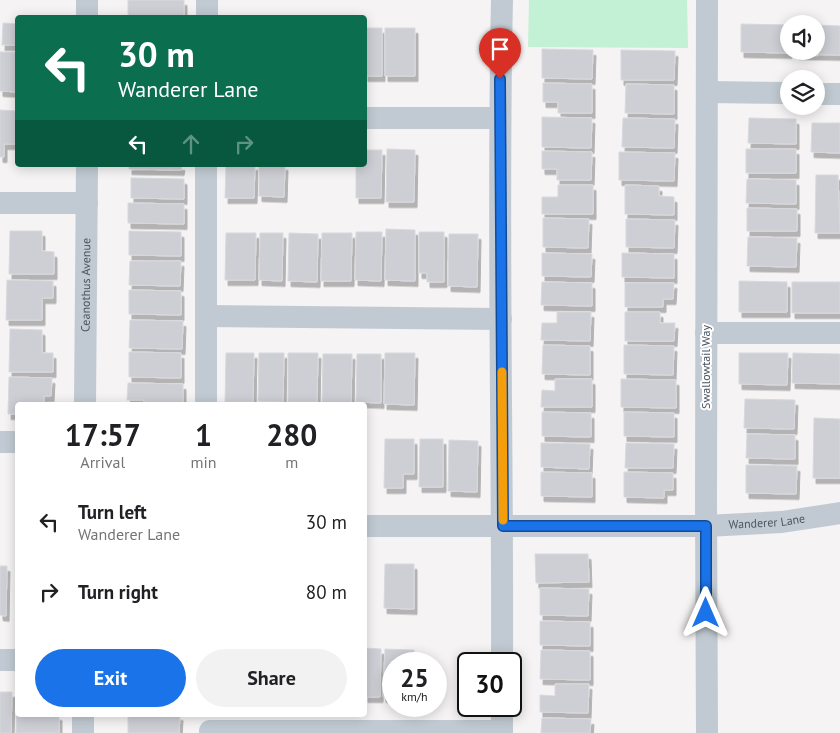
<!DOCTYPE html>
<style>
:root{--surface:#fff;--page:#f2f2f2;--text:#202124;--muted:#757577;--accent:#1a73e8}
body{margin:0;font-family:"PT Sans",sans-serif;background:var(--page);color:var(--text);height:100vh;display:flex;flex-direction:column;font-size:19px;white-space:nowrap}
*{box-sizing:border-box;margin:0}
p{font-size:16px;color:var(--muted)}
.icon{flex:none;width:28px;height:28px;fill:none;stroke:currentColor;stroke-width:2;stroke-linecap:round;stroke-linejoin:round}
.map{position:relative;flex:1;overflow:hidden}
.side{position:absolute;left:15px;top:402px;width:352px;height:315px;display:flex;flex-direction:column;background:var(--surface);border-radius:5px;box-shadow:0 2px 12px #0003}
.side>*{flex:none}
.banner{position:absolute;left:15px;top:15px;width:352px;height:152px;border-radius:5px;box-shadow:0 2px 12px #0003;background:#0b6e4f;color:#fff;overflow:hidden}
.fabs{position:absolute;left:780px;top:15px;display:grid;gap:10px}
.fabs a{display:grid;place-items:center;width:45px;height:45px;border-radius:50%;background:var(--surface);box-shadow:0 2px 12px #0003;font-size:25px}
.speed{position:absolute;left:382px;top:652px;display:flex;gap:10px;font-size:25px;font-weight:700;text-align:center}
.speed>*{display:grid;place-content:center;width:65px;height:65px;border-radius:50%;background:var(--surface);box-shadow:0 2px 12px #0003;line-height:1}
.speed small{font-size:12px;font-weight:400}
.speed .limit{border:2px solid #111;border-radius:8px;background:#fff;color:#111}
.pin{position:absolute;display:grid;place-items:center;width:42px;height:42px;color:#fff;margin:-51px -21px;border-radius:50% 50% 50% 0;rotate:-45deg;box-shadow:0 0 5px #0007}
.pin .icon{rotate:45deg}
.me{position:absolute;width:55px;margin:-28px;rotate:0deg;stroke-linejoin:round;filter:drop-shadow(0 0 4px #0008)}
.turn{display:flex;align-items:center;gap:18px;height:105px;padding:0 20px;font-size:22px}
.turn .icon{width:65px;height:65px;stroke-width:2.5}
.turn b{display:block;font-size:35px;line-height:42px}
.lanes{display:flex;align-items:center;height:48px;padding:0 20px;background:#0003;justify-content:center;gap:25px;direction:ltr}
.lanes .off{opacity:.35}
.eta{display:flex;justify-content:space-evenly;align-items:center;height:85px;text-align:center}
.eta b{font-size:30px;font-weight:700;line-height:35px}
.primary-button{display:flex;gap:10px;margin-top:auto;padding:10px 20px}
.primary-button a{flex:1;height:58px;border-radius:30px;background:var(--accent);color:#fff;font-size:20px;font-weight:700;line-height:58px;text-align:center}
.primary-button a+a{background:var(--page);color:var(--text)}
ul{padding:0;list-style:none}
li{display:flex;align-items:center;gap:15px;height:70px;padding:0 20px}
li div{flex:1}
li b{display:block;font-size:19px}
li em{font-style:normal}
.map>svg:first-child{display:block}
.park{fill:#c3f1d5}
.building{fill:#cdcfd5;stroke:#d7d9de;filter:url(#shadow)}
.lines{fill:none;stroke-linecap:round;stroke-linejoin:round}
.minor{stroke:#c1cad2;stroke-width:22}
.route-casing{stroke:#114b97;stroke-width:12}
.route{stroke:#1a73e8;stroke-width:9}
.slow{stroke:#f59e0b;stroke-width:9}
.labels{text-anchor:middle;stroke-width:4;stroke-linejoin:round;paint-order:stroke}
.street-label{font-size:12px;fill:#4a5661;stroke:#fff}
</style>
<div class="map">
<svg width="840" height="733" viewBox="0 0 840 733">
<defs>
<filter id="shadow"><feDropShadow dx="3" dy="5.5" stdDeviation="0" flood-color="#0004"/></filter>
</defs>
<rect width="100%" height="100%" fill="#f5f3f3"/>
<path class="park" d="M529,0H687L688,48L528,47Z"/>
<path class="building" d="M128,0H184V18H128Z
M3,23L18,24V45H2Z
M741,24L789,25V53L741,52Z
M816,25L840,26V55L796,54V51H816Z
M365,28H382V76H365Z
M385,28H415V76H385Z
M542,49L593,50L592,79L542,78Z
M621,50L675,51L674,80H621Z
M0,52H17L18,92L0,91Z
M543,83L592,84V113H558V102H543Z
M626,84L674,85V114L625,113Z
M0,110L18,111V144H4V157H0Z
M542,117L592,118L591,148L542,147Z
M623,118L675,119L674,148L622,147Z
M749,118L796,119V144L748,143Z
M812,123H840V153L811,152Z
M387,149L415,150L414,202H386Z
M746,149H796V173H746Z
M365,150H382L381,198H356V165H365Z
M542,151L592,152L591,180H557V169H542Z
M619,152L675,153L674,181L619,180Z
M129,165H182L181,170L129,169Z
M226,165H255L254,198H225Z
M259,165H285L284,197L259,196Z
M816,175H838L840,233H815Z
M131,178L184,179V199L131,198Z
M747,179L796,180V204L746,203Z
M558,185H593V214H542V197H558Z
M625,185L659,186V196L674,197V215L625,214Z
M128,203L184,204V224L128,223Z
M747,208L797,209V231H747Z
M543,218L589,219L588,248L543,247Z
M626,219L675,220L674,248L626,247Z
M386,229L415,230V281L385,280Z
M10,231H42V251L54,252V274H9Z
M129,231L181,232V256L129,255Z
M356,232H382L381,281L355,280Z
M419,232H444V282H427V273H419Z
M226,233H256L255,280H225Z
M260,233H283L282,281L259,280Z
M289,233L318,234L317,282L288,281Z
M322,233H352L351,281H321Z
M449,234H478L477,287L448,286Z
M748,237L797,238L796,267L747,266Z
M542,253L592,254L591,277L542,276Z
M622,253L674,254V278L622,277Z
M130,261H181L180,286L129,285Z
M7,280L53,281V298H42V320H6Z
M739,281L787,282V312H739Z
M542,282L592,283V306L541,305Z
M792,282H840V313H792Z
M625,283H674L673,299H663V307H625Z
M129,290L181,291V315L129,314Z
M557,312H591L590,341L541,340L542,323H557Z
M625,312H660V323H675L674,341H625Z
M130,320L183,321L182,349L129,348Z
M10,329L42,330V353H53V372H9Z
M543,345L590,346V375L542,374Z
M624,345L674,346L673,375L624,374Z
M129,352L181,353V378L129,377Z
M226,353H254L253,402H225Z
M259,353H284L283,402L258,401Z
M288,353H318L317,402H288Z
M385,353H415L414,405L384,404Z
M739,353H788L787,385L739,384Z
M793,353L840,354V384L792,383Z
M323,354H352L351,405H322Z
M357,354H381V403L356,402Z
M9,377L52,378L51,396H44V405H18V414H8Z
M555,379H592V407H541L542,390L555,391Z
M621,379L676,380V408L621,407Z
M128,383L183,384V404L144,403V400H127Z
M745,399L795,400L794,429L744,428Z
M542,412L591,413V437L542,436Z
M624,412L674,413V437L624,436Z
M814,418L840,419V478H813Z
M747,434L795,435V459L746,458Z
M385,439H414V474H403V488H384Z
M420,439H443V487H419Z
M449,440L478,441L477,492L448,491Z
M541,443L590,444L589,469L541,467Z
M626,443L674,444L673,468H625Z
M746,465L797,466L796,494L746,493Z
M541,472L592,473V497L541,496Z
M624,472L673,473V490H664V498L624,497Z
M535,554H588L589,582L536,583Z
M16,562L18,563V614H16Z
M385,564H414V609L384,608Z
M0,566H7L6,616L0,615Z
M540,588L589,589L588,616L540,615Z
M540,621L590,622V646L540,645Z
M365,648L381,649L380,697H365Z
M385,649L414,650V664H394V698L383,697Z
M541,650L590,651V680L540,679Z
M555,684H589L588,713L540,712V695L555,696Z
M0,692H12L11,733H0Z
M17,692L18,715H59V733H16Z
M128,715H180L179,733H128Z
M542,718L591,719L590,733H541Z"/>
<g class="lines">
<g class="minor">
<path d="M502,0C497,221 503,443 502,664"/>
<path d="M707,0L706,500L707,733"/>
<path d="M87,18V0"/>
<path d="M207,18V0"/>
<path d="M707,92L789,93"/>
<path d="M816,94H840"/>
<path d="M365,118H499"/>
<path d="M0,203H87"/>
<path d="M206,316L501,319"/>
<path d="M706,333H840"/>
<path id="s1" d="M85,405L87,165"/>
<path d="M206,405V165"/>
<path d="M0,442H18"/>
<path id="s2" d="M365,526H706L782,522L840,513"/>
<path d="M0,660H18"/>
<path d="M210,731H502"/>
<path d="M83,733V715"/>
<path d="M502,733V706"/>
</g>
</g>
<g class="lines">
<g class="route-casing">
<path id="route" d="M500,79L503,526H706V613"/>
</g>
<use href="#route" class="route"/>
<path class="slow" d="M502,372L503,520"/>
</g>
<g class="labels">
<g class="street-label">
<text dy="4" stroke="none"><textPath href="#s1" startOffset="120">Ceanothus Avenue</textPath></text>
<text transform="translate(706 367) rotate(-90)" y="4">Swallowtail Way</text>
<text dy="4" stroke="none"><textPath href="#s2" startOffset="402">Wanderer Lane</textPath></text>
</g>
</g>
</svg>
<div class="fabs">
<a><svg class="icon" aria-label="sound" viewBox="0 0 24 24"><path d="M4 9h4l5-4v14l-5-4H4zM17 9q2 3 0 6"/></svg></a>
<a><svg class="icon" aria-label="layers" viewBox="0 0 24 24"><path d="M12 4l9 5-9 5-9-5zM3 14l9 5 9-5"/></svg></a>
</div>
<div class="speed"><div>25<small>km/h</small></div><div class="limit">30</div></div>
<div class="pin" style="left:500px;top:79px;background:#d93025"><svg class="icon" aria-label="arrive" viewBox="0 0 24 24"><path d="M6 21V4h12l-3 4 3 4H6"/></svg></div>
<svg class="me" style="left:706px;top:613px" viewBox="-20 -20 40 40"><path d="M0-17L14 15 0 8-14 15z" fill="#1a73e8" stroke="#fff" stroke-width="4"/></svg>
<div class="banner">
<div class="turn"><svg class="icon" aria-label="left" viewBox="0 0 24 24"><path d="M17 20v-9H6M10 6l-5 5 5 5"/></svg><div><b>30 m</b>Wanderer Lane</div></div>
<div class="lanes"><svg class="icon" aria-label="left" viewBox="0 0 24 24"><path d="M17 20v-9H6M10 6l-5 5 5 5"/></svg><svg class="icon off" aria-label="ahead" viewBox="0 0 24 24"><path d="M12 20V5M6 11l6-6 6 6"/></svg><svg class="icon off" aria-label="right" viewBox="0 0 24 24"><path d="M7 20v-9h11M14 6l5 5-5 5"/></svg></div>
</div>
<section class="side">
<div class="eta">
<div><b>17:57</b><p>Arrival</p></div>
<div><b>1</b><p>min</p></div>
<div><b>280</b><p>m</p></div>
</div>
<ul>
<li><svg class="icon" aria-label="left" viewBox="0 0 24 24"><path d="M17 20v-9H6M10 6l-5 5 5 5"/></svg><div><b>Turn left</b><p>Wanderer Lane</p></div><em>30 m</em></li>
<li><svg class="icon" aria-label="right" viewBox="0 0 24 24"><path d="M7 20v-9h11M14 6l5 5-5 5"/></svg><div><b>Turn right</b></div><em>80 m</em></li>
</ul>
<div class="primary-button"><a>Exit</a><a>Share</a></div>
</section>
</div>
